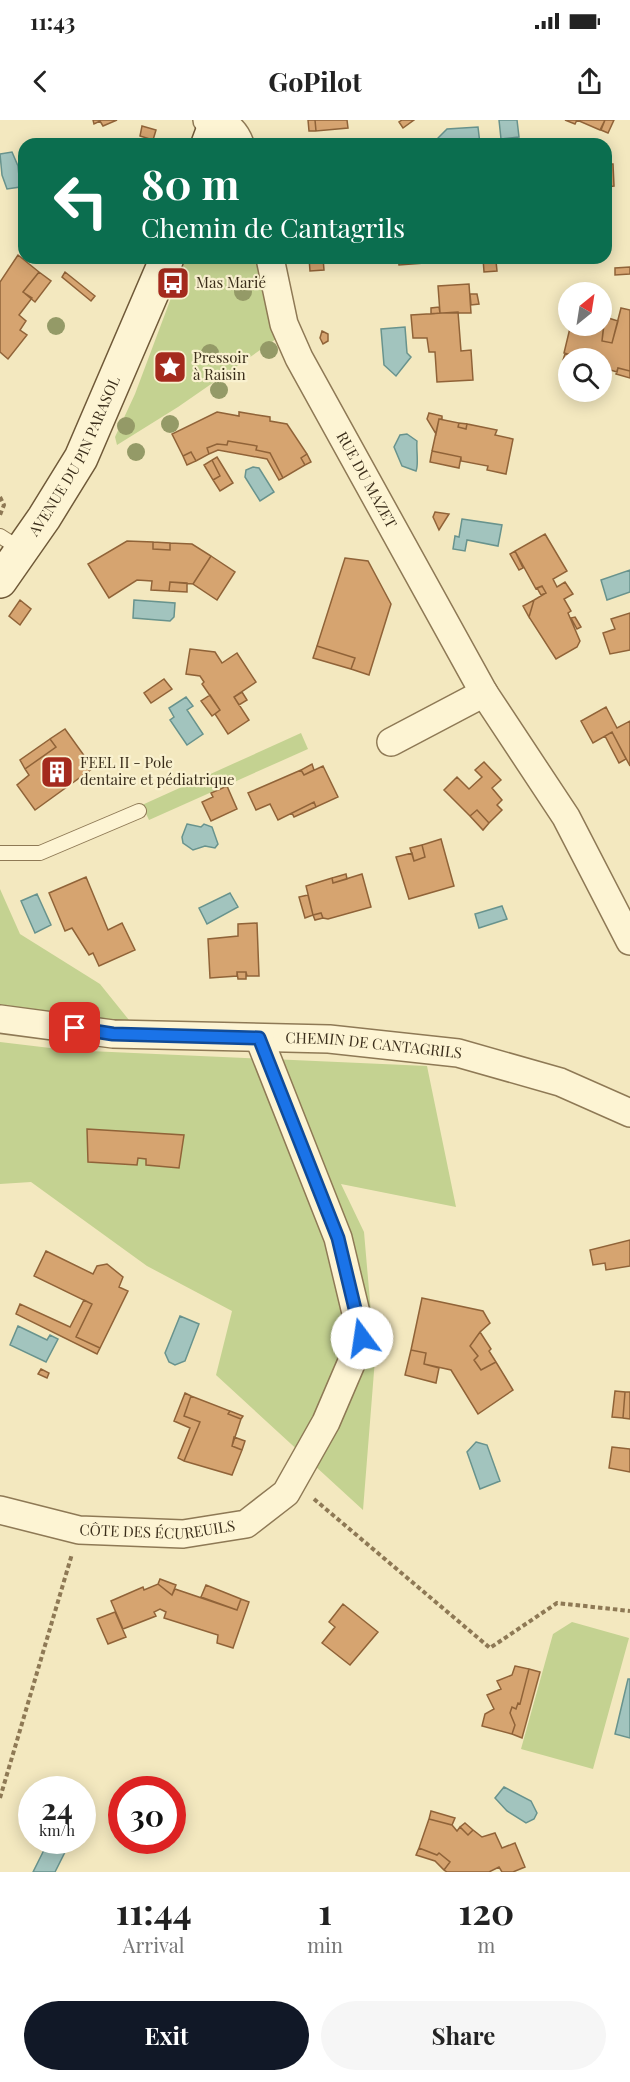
<!DOCTYPE html>
<meta charset="utf-8">
<style>
:root{--surface:#fff;--page:#f6f6f6;--text:#222;--muted:#767676;--accent:#111827}
body{margin:0;font-family:"Playfair Display",serif;background:var(--page);color:var(--text);height:100vh;display:flex;flex-direction:column;font-size:22px;white-space:nowrap}
*{box-sizing:border-box;margin:0}
p{font-size:20px;color:var(--muted)}
.icon{flex:none;width:33px;height:33px;fill:none;stroke:currentColor;stroke-width:2;stroke-linecap:round;stroke-linejoin:round}
.map{position:relative;height:1752px;overflow:hidden}
.drawer{display:flex;flex-direction:column;background:var(--surface);flex:1}
.drawer>*{flex:none}
.guide{position:absolute;left:18px;top:18px;width:594px;height:126px;border-radius:18px;box-shadow:0 3px 15px #0003;background:#0b6e4f;color:#fff;overflow:hidden}
.needle{width:39px;rotate:30deg}
.fabs{position:absolute;left:558px;top:162px;display:grid;gap:12px}
.fabs a{display:grid;place-items:center;width:54px;height:54px;border-radius:50%;background:var(--surface);box-shadow:0 3px 15px #0003;font-size:30px}
.speed{position:absolute;left:18px;top:1656px;display:flex;gap:12px;font-size:30px;font-weight:700;text-align:center}
.speed>*{display:grid;place-content:center;width:78px;height:78px;border-radius:50%;background:var(--surface);box-shadow:0 3px 15px #0003;line-height:1}
.speed small{font-size:15px;font-weight:400}
.speed .limit{border:9px solid #d22;background:#fff;color:#111}
.pin{position:absolute;display:grid;place-items:center;width:51px;height:51px;color:#fff;margin:-26px;border-radius:12px;box-shadow:0 3px 9px #0006}
.me{position:absolute;width:66px;margin:-33px;rotate:346deg;stroke-linejoin:round;filter:drop-shadow(0 0 4px #0008)}
.turn{display:flex;align-items:center;gap:21px;height:126px;padding:0 24px;font-size:27px}
.turn .icon{width:78px;height:78px;stroke-width:2.5}
.turn b{display:block;font-size:42px;line-height:51px}
.eta{display:flex;justify-content:space-evenly;align-items:center;height:102px;text-align:center}
.eta b{font-size:36px;font-weight:700;line-height:42px}
.button{display:flex;gap:12px;margin-top:auto;padding:12px 24px}
.button a{flex:1;height:69px;border-radius:36px;background:var(--accent);color:#fff;font-size:24px;font-weight:700;line-height:69px;text-align:center}
.button a+a{background:var(--page);color:var(--text)}
.status{display:flex;justify-content:space-between;align-items:center;height:42px;padding:0 30px;background:var(--surface);direction:ltr}
.status svg{height:16px;fill:currentColor}
header{display:flex;justify-content:space-between;align-items:center;height:78px;padding:0 24px;background:var(--surface);font-size:27px;font-weight:700}
.map>svg:first-child{display:block}
.green{fill:#c4d291}
.water{fill:#a2c4be;stroke:#68938d;stroke-width:1.5}
.building{fill:#d6a470;stroke:#906338;stroke-width:1.5}
.lines{fill:none;stroke-linecap:round;stroke-linejoin:round}
.lane-casing{stroke:#8e7955;stroke-width:16}
.street-casing{stroke:#8e7955;stroke-width:30}
.secondary-casing{stroke:#6f5938;stroke-width:36}
.path{stroke:#8e7955;stroke-width:4;stroke-dasharray:4.5 3;stroke-linecap:butt}
.lane{stroke:#fdf4d3;stroke-width:14}
.street{stroke:#fdf4d3;stroke-width:27}
.secondary{stroke:#fdf4d3;stroke-width:33}
.tree{fill:#949a67}
.route-casing{stroke:#114b97;stroke-width:15}
.route{stroke:#1a73e8;stroke-width:10}
.labels{text-anchor:middle;stroke-width:4.5;stroke-linejoin:round;paint-order:stroke}
.poi-label{font-size:15px;fill:#3b2e1b;stroke:#f9f1cf;text-anchor:start}
.street-label{font-size:15px;fill:#3b2e1b;stroke:#f9f1cf}
</style>
<div class="status"><b>11:43</b><svg viewBox="0 0 49 12"><path d="M0 12V9h3v3zM5 12V6h3v6zM10 12V3h3v9zM15 12V0h3v12zM26 1h20v11H26zM47 4h2v5h-2z"/></svg></div>
<header><svg class="icon" aria-label="back" viewBox="0 0 24 24"><path d="M15 5l-7 7 7 7"/></svg>GoPilot<svg class="icon" aria-label="share" viewBox="0 0 24 24"><path d="M12 15V3M7 8l5-5 5 5M5 13v7h14v-7"/></svg></header>
<div class="map">
<svg width="630" height="1752" viewBox="0 0 630 1752">
<rect width="100%" height="100%" fill="#f3e8bf"/>
<path class="green" d="M186,138H255L276,219L178,287L117,325L115,317L135,274Z
M301,613L308,629L149,700L142,685Z
M0,769L20,814L100,864L137,910L0,887Z
M0,922L67,930L427,946L456,1087L341,1064L364,1112L375,1239L363,1390L216,1255L232,1191L147,1146L31,1062L0,1064Z
M572,1502L629,1518L593,1649L521,1629L553,1514Z"/>
<path class="water" d="M499,0H517L519,17L501,19Z
M478,7L480,24L438,22V18L447,9Z
M12,32L18,46L20,67L7,69L2,55L0,34Z
M518,138H557V141L518,143Z
M405,207L407,233L411,237L396,256L384,245L381,209Z
M407,314L417,321C416,330 419,344 416,351L402,346L394,327L400,315Z
M253,347L259,348L274,372L260,381L245,357L246,350Z
M462,399L502,405L498,426L467,420L465,431L453,429L455,416L459,417Z
M630,450V472L607,480L601,460Z
M134,480L175,483L174,497L170,501L133,498Z
M186,577L193,586L187,590L203,614L187,625L170,600L174,597L169,588Z
M187,704L201,707L204,704L212,707L218,724L215,728L205,726L193,730L183,723L182,717Z
M230,773L238,787L207,804L199,788Z
M37,774L51,805L35,813L21,781Z
M502,786L507,799L479,808L475,794Z
M180,1196L199,1204L185,1241L175,1245L169,1242L165,1233Z
M18,1206L47,1220L50,1215L58,1219L46,1242L10,1225Z
M476,1322L487,1325L500,1361L480,1369L467,1332Z
M628,1559H630V1618L615,1614Z
M504,1667L531,1681L537,1693L534,1699L526,1703L507,1691L495,1678Z
M53,1721L64,1725L65,1732L55,1752H33L47,1724Z"/>
<path class="building" d="M93,0H117L103,6L100,1L94,4Z
M308,0H315L316,11H309Z
M315,0H347L348,8L316,11Z
M402,0H414L403,8L399,2Z
M565,0H605L600,10L577,0L575,4Z
M605,0H614L608,13L601,10Z
M142,6L156,10L153,20L140,16Z
M606,44H613L614,66L606,67Z
M18,135L39,152L23,172L32,178L19,195L26,201L20,210L27,215L8,239L0,232V162Z
M309,138H323L324,150L310,151Z
M398,138H451V141L399,145Z
M483,138L496,141L497,151L484,152Z
M630,147V154L615,155V148Z
M39,152L51,161L35,182L23,172Z
M65,152L95,176L91,181L62,157Z
M469,164L471,193H440L438,166Z
M470,174H477L479,184L471,185Z
M439,187L440,193L431,194V188Z
M621,188L630,190V251L618,248L617,252L604,248L605,244L602,243V238H583L564,233L570,208L573,209L574,206H602V192L605,193L602,221L612,223Z
M458,192L461,231L471,230L473,260L437,262L435,232H429L427,218H413L411,195Z
M605,197L618,201L612,223L602,221Z
M322,211L328,214V221L323,224L320,218Z
M565,234L583,238H568V242L563,240Z
M618,248L630,251V258L616,254Z
M217,292L239,296V292L270,297V301L287,304L307,334L301,338L305,345L283,358L270,333L256,330L257,326L228,321L227,325L217,324L207,328L209,334L196,341L191,332L183,336L172,314Z
M429,293L442,296V299H439L436,314L427,299Z
M439,299L459,303L458,307L466,309L467,304L497,310L495,315L513,319L506,354L487,350L488,346L461,341V337L432,331Z
M459,303L467,304L466,309L458,307Z
M228,321L257,326L256,330L270,333L283,358L279,360L267,339L218,330L209,334L207,328L217,324L227,325Z
M432,331L461,337L459,348L430,342Z
M191,332L196,341L187,345L183,336Z
M307,334L311,342L305,345L301,338Z
M217,337L233,363L220,371L213,360L220,356L212,340Z
M212,340L220,356L213,360L204,345Z
M435,392L449,394L439,410L433,397Z
M545,414L567,451L553,459L557,467L565,462L573,474L564,479L571,491L568,493L580,521L577,527L556,539L529,497L534,480L546,473L542,466L536,469L515,431Z
M127,421L153,422V429L170,430V423L192,424L211,436L193,464L170,462L169,471L151,470L152,461L137,460L109,478L88,444Z
M153,422L170,423V430L153,429Z
M515,431L523,448L519,450L510,434Z
M211,436L235,452L217,480L193,464Z
M345,438L368,441L391,484L369,555L351,549L355,538L317,526Z
M170,462L187,463V472L169,471Z
M542,466L546,473L541,475L537,468Z
M20,480L31,489L20,505L9,496Z
M534,480L529,497L523,486Z
M630,493V530L610,534L603,513L615,509L611,499Z
M575,497L581,507L577,509L571,498Z
M317,526L355,538L351,549L313,538Z
M190,529L215,532L222,543L237,533L256,562L234,577L249,600L228,614L215,594L220,590L202,564L204,562L200,556L186,554Z
M164,559L172,569L151,583L144,573Z
M242,572L247,580L239,585L234,577Z
M210,575L220,590L212,596L201,581Z
M606,587L617,608L630,601V646L612,612L593,623L581,601Z
M65,609L93,648L35,690L17,665L29,655L25,649L56,627L50,619Z
M612,612L626,639L619,643L605,616Z
M50,619L56,627L25,649L20,640Z
M484,642L501,660L492,668L502,680L497,685L502,690L489,703L477,690L470,696L444,670L457,657L469,669L482,657L475,650Z
M312,644L314,650L304,655L301,650Z
M323,646L338,677L316,687L314,682L278,700L270,684L256,690L248,673L301,650L304,655Z
M227,666L237,689L211,701L202,682L213,677L211,673Z
M314,682L316,687L294,697L292,693Z
M477,690L489,703L483,710L470,696Z
M441,719L454,766L409,779L396,737L412,733L414,741L425,737L422,725Z
M422,725L425,737L414,741L410,728Z
M346,754L347,759L333,763L332,758Z
M362,754L371,787L328,799L323,798L321,793L313,795L306,766L332,758L333,763Z
M86,757L108,810L122,803L135,830L99,846L93,833L89,835L72,808L65,811L49,773Z
M308,775L313,795L305,798L299,777Z
M321,793L323,798L315,800L313,795Z
M257,803L259,856H247L246,852H237V856L210,858L208,819L238,816V804Z
M237,852H246V859H238Z
M87,1009L184,1015L179,1048L146,1045V1039L138,1038L137,1045L88,1042Z
M630,1120V1146L606,1150L605,1143L593,1145L590,1130Z
M46,1131L93,1154L97,1146L107,1144L123,1157L119,1167L128,1171L100,1228L76,1217L92,1184L34,1156Z
M422,1178L483,1191L490,1203L480,1212L470,1226L478,1236L474,1240L481,1250L496,1242L513,1270L478,1294L451,1250L424,1244L426,1233L411,1230Z
M84,1180L92,1184L76,1217L100,1228L97,1234L16,1194L20,1184L70,1207Z
M480,1212L491,1229L489,1231L496,1242L481,1250L474,1240L478,1236L470,1226Z
M411,1230L426,1233L424,1244L439,1248L436,1263L405,1255Z
M41,1249L49,1253L47,1258L38,1254Z
M615,1271L625,1272L623,1298L612,1297Z
M625,1272H630V1299L623,1298Z
M185,1273L191,1276L184,1296L200,1302L184,1341L178,1338L190,1308L174,1301Z
M191,1276L230,1291L228,1294L241,1299L232,1326L242,1330L232,1355L184,1341L200,1302L184,1296Z
M230,1291L243,1296L241,1299L228,1294Z
M234,1317L245,1321L242,1330L232,1326Z
M612,1327L630,1329V1352L609,1348Z
M160,1459L176,1465L172,1475L158,1464Z
M158,1464L172,1475L175,1469L237,1490L241,1479L249,1482L233,1528L217,1523L218,1515L164,1498L166,1492L160,1489L154,1492L156,1496L123,1509L111,1481L143,1467L144,1470Z
M206,1465L241,1479L237,1490L201,1477Z
M343,1484L378,1512L350,1545L322,1523L335,1507L329,1502Z
M115,1492L126,1517L108,1524L97,1499Z
M515,1546L529,1549L520,1584L518,1583L516,1589L512,1587L510,1593L515,1605L512,1614L482,1606L485,1594L494,1589L487,1575L501,1569L497,1561L512,1555Z
M529,1549L540,1552L522,1618L512,1614L515,1605L510,1593L512,1587L516,1589L518,1583L520,1584Z
M431,1691L455,1698L452,1705L429,1699Z
M429,1699L452,1705L457,1711L460,1707L468,1715L473,1710L482,1717L495,1713L502,1728L515,1723L525,1747L513,1752H502L499,1747L489,1752H447L444,1750L450,1742L439,1733L437,1735L419,1728Z
M465,1703L473,1710L468,1715L460,1707Z
M419,1728L437,1735L439,1733L450,1742L444,1750L435,1741L416,1735Z"/>
<g class="lines">
<g class="lane-casing">
<path id="lane" d="M0,416L22,430
M0,733H40L139,691"/>
</g>
<g class="street-casing">
<g id="street">
<path d="M207,0C224,2 234,8 240,24"/>
<path id="s1" d="M270,138L284,204L299,238L484,573L566,697L630,821"/>
<path d="M391,622L484,573"/>
<path id="s2" d="M0,899L113,914L329,919L458,933L560,962L630,993"/>
<path id="s3" d="M0,1390L79,1410L183,1414L246,1404L286,1373L326,1302L362,1218L338,1118L259,918"/>
</g>
</g>
<g class="secondary-casing">
<g id="secondary">
<path d="M208,24L217,0"/>
<path id="s4" d="M0,461L44,398L81,338L167,138"/>
</g>
</g>
<path class="path" d="M0,377L4,385L0,395
M314,1379L490,1528L557,1483L630,1491
M0,1678L72,1434"/>
<use href="#lane" class="lane"/>
<use href="#street" class="street"/>
<use href="#secondary" class="secondary"/>
</g>
<g class="tree">
<circle cx="243" cy="172" r="9"/>
<circle cx="56" cy="206" r="9"/>
<circle cx="269" cy="230" r="9"/>
<circle cx="210" cy="233" r="9"/>
<circle cx="219" cy="270" r="9"/>
<circle cx="170" cy="304" r="9"/>
<circle cx="126" cy="306" r="9"/>
<circle cx="136" cy="332" r="9"/>
</g>
<g class="lines">
<g class="route-casing">
<path id="route" d="M75,908L113,914L259,918L338,1118L362,1218"/>
</g>
<use href="#route" class="route"/>
</g>
<defs>
<g id="bus-square" transform="scale(1.725)"><rect x="-9" y="-9" width="18" height="18" rx="4" fill="#a42a1d" stroke="#f9f1cf"/><path d="M-5-6H5V4H4V6H2V4H-2V6H-4V4H-5ZM-3.5-4V0h7V-4ZM-3.5 1.2v1.5H-2V1.2ZM2 1.2v1.5H3.5V1.2Z" fill="#fff"/></g>
<g id="sight-square" transform="scale(1.725)"><rect x="-9" y="-9" width="18" height="18" rx="4" fill="#a42a1d" stroke="#f9f1cf"/><path d="M0-6L1.8-2.2L6-1.7L2.9 1.2L3.7 5.4L0 3.3L-3.7 5.4L-2.9 1.2L-6-1.7L-1.8-2.2Z" fill="#fff"/></g>
<g id="building-square" transform="scale(1.725)"><rect x="-9" y="-9" width="18" height="18" rx="4" fill="#a42a1d" stroke="#f9f1cf"/><path d="M-4-6H4V6H1V3H-1V6H-4ZM-2.5-4.3h1.7v1.8h-1.7ZM.8-4.3h1.7v1.8H.8ZM-2.5-1h1.7V.8h-1.7ZM.8-1h1.7V.8H.8Z" fill="#fff"/></g>
</defs>
<g fill-rule="evenodd">
<use href="#bus-square" x="173" y="163"/>
<use href="#sight-square" x="170" y="247"/>
<use href="#building-square" x="57" y="652"/>
</g>
<g class="labels">
<g class="poi-label">
<text x="196" y="168">Mas Marié</text>
<text x="193" y="243">Pressoir<tspan x="193" dy="17">à Raisin</tspan></text>
<text x="80" y="648">FEEL II - Pole<tspan x="80" dy="17">dentaire et pédiatrique</tspan></text>
</g>
<g class="street-label">
<text dy="5" stroke="none"><textPath href="#s4" startOffset="146">AVENUE DU PIN PARASOL</textPath></text>
<text dy="5" stroke="none"><textPath href="#s1" startOffset="244">RUE DU MAZET</textPath></text>
<text dy="5" stroke="none"><textPath href="#s2" startOffset="375">CHEMIN DE CANTAGRILS</textPath></text>
<text dy="5" stroke="none"><textPath href="#s3" startOffset="160">CÔTE DES ÉCUREUILS</textPath></text>
</g>
</g>
</svg>
<div class="fabs">
<a><svg class="needle" viewBox="-14 -14 28 28"><path d="M0-13l5 13h-10z" fill="#e53935"/><path d="M0 13l5-13h-10z" fill="#767676"/></svg></a>
<a><svg class="icon" aria-label="search" viewBox="0 0 24 24"><circle cx="10" cy="10" r="6"/><path d="M15 15l6 6"/></svg></a>
</div>
<div class="speed"><div>24<small>km/h</small></div><div class="limit">30</div></div>
<div class="pin" style="left:75px;top:908px;background:#d93025"><svg class="icon" aria-label="arrive" viewBox="0 0 24 24"><path d="M6 21V4h12l-3 4 3 4H6"/></svg></div>
<svg class="me" style="left:362px;top:1218px" viewBox="-20 -20 40 40"><circle r="19" fill="#fff"/><path d="M0-13L10 11 0 6-10 11z" fill="#1a73e8"/></svg>
<div class="guide">
<div class="turn"><svg class="icon" aria-label="left" viewBox="0 0 24 24"><path d="M17 20v-9H6M10 6l-5 5 5 5"/></svg><div><b>80 m</b>Chemin de Cantagrils</div></div>
</div>
</div>
<section class="drawer">
<div class="eta">
<div><b>11:44</b><p>Arrival</p></div>
<div><b>1</b><p>min</p></div>
<div><b>120</b><p>m</p></div>
</div>
<div class="button"><a>Exit</a><a>Share</a></div>
</section>
